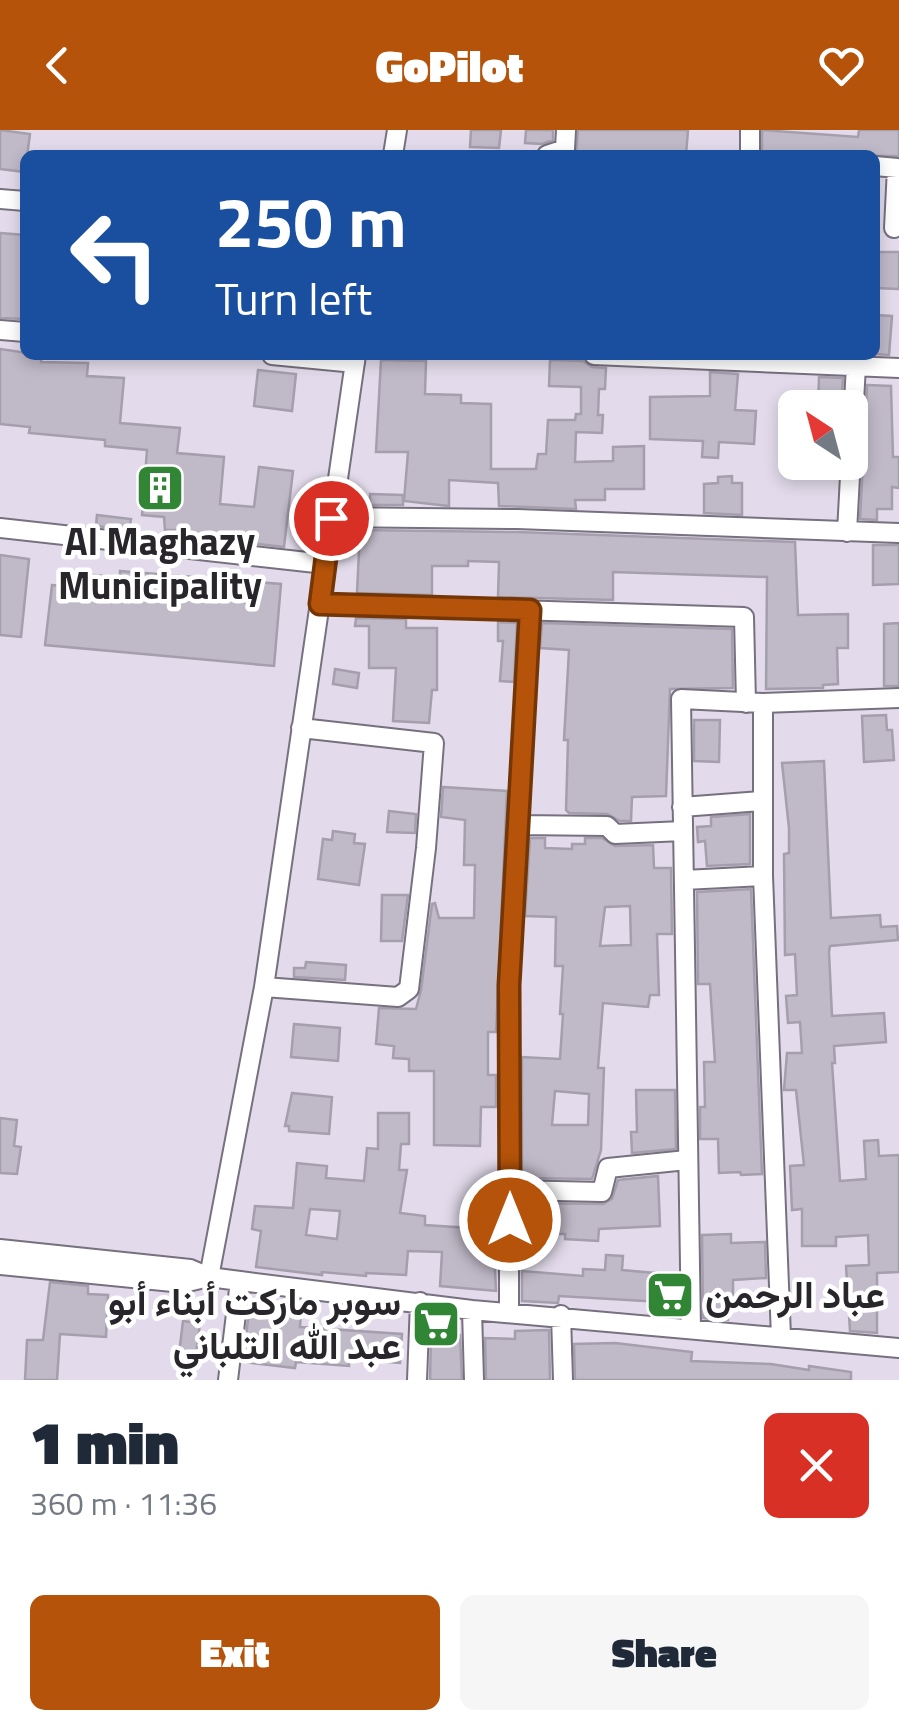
<!DOCTYPE html>
<meta charset="utf-8">
<style>
:root{--surface:#fff;--page:#f6f6f7;--text:#1f2937;--muted:#747a83;--accent:#b45309}
body{margin:0;font-family:"Titillium Web",Vazirmatn,sans-serif;background:var(--page);color:var(--text);height:100vh;display:flex;flex-direction:column;font-size:38px;white-space:nowrap}
*{box-sizing:border-box;margin:0}
p{font-size:32px;color:var(--muted)}
.icon{flex:none;width:55px;height:55px;fill:none;stroke:currentColor;stroke-width:2;stroke-linecap:round;stroke-linejoin:round}
.map{position:relative;height:1250px;overflow:hidden}
.side{display:flex;flex-direction:column;background:var(--surface);flex:1}
.side>*{flex:none}
.banner{position:absolute;left:20px;top:20px;width:860px;height:210px;border-radius:15px;box-shadow:0 5px 15px #0003;background:#1a4fa0;color:#fff;overflow:hidden}
.needle{width:65px;rotate:324deg}
.buttons{position:absolute;left:778px;top:260px;display:grid;gap:20px}
.buttons a{display:grid;place-items:center;width:90px;height:90px;border-radius:15px;background:var(--surface);box-shadow:0 5px 15px #0003;font-size:50px}
.pin{position:absolute;display:grid;place-items:center;width:85px;height:85px;color:#fff;margin:-42px;border:5px solid #fff;border-radius:50%;box-shadow:0 2px 10px #0007}
.me{position:absolute;width:110px;margin:-55px;rotate:0deg;stroke-linejoin:round;filter:drop-shadow(0 0 8px #0008)}
.turn{display:flex;align-items:center;gap:35px;height:210px;padding:0 30px;font-size:45px}
.turn .icon{width:130px;height:130px;stroke-width:2.5}
.turn b{display:block;font-size:70px;line-height:85px}
.round{display:grid;place-items:center;flex:none;width:105px;height:105px;border-radius:15px;background:var(--page)}
.summary{display:flex;align-items:center;justify-content:space-between;height:170px;padding:0 30px}
h1{font-size:60px;font-weight:800;line-height:75px}
.primary-button{display:flex;gap:20px;margin-top:auto;padding:20px 30px}
.primary-button a{flex:1;height:115px;border-radius:15px;background:var(--accent);color:#fff;font-size:40px;font-weight:800;line-height:115px;text-align:center}
.primary-button a+a{background:var(--page);color:var(--text)}
header{display:flex;justify-content:space-between;align-items:center;height:130px;padding:0 30px;background:var(--accent);color:#fff;font-size:45px;font-weight:800}
.map>svg:first-child{display:block}
.building{fill:#c0b9c8;stroke:#a59ead;stroke-width:2.5;fill-rule:evenodd}
.lines{fill:none;stroke-linecap:round;stroke-linejoin:round}
.minor-casing{stroke:#77707f;stroke-width:22}
.minor{stroke:#fff;stroke-width:18}
.route-casing{stroke:#753606;stroke-width:25}
.route{stroke:#b45309;stroke-width:18}
.labels{text-anchor:middle;stroke-width:9;stroke-linejoin:round;paint-order:stroke}
.poi-label{font-size:38px;font-weight:bold;fill:#28252b;stroke:#fff}
</style>
<header><svg class="icon" aria-label="back" viewBox="0 0 24 24"><path d="M15 5l-7 7 7 7"/></svg>GoPilot<svg class="icon" aria-label="heart" viewBox="0 0 24 24"><path d="M12 20l-8-8c-3-5 5-10 8-4 3-6 11-1 8 4z"/></svg></header>
<div class="map">
<svg width="899" height="1250" viewBox="0 0 899 1250">
<rect width="100%" height="100%" fill="#e3dbeb"/>
<path class="building" d="M0,0L30,4L25,42L0,39Z
M471,0H501L499,18L470,17Z
M526,0H553V10L542,14L525,13Z
M578,0H688L686,25L607,21V25H576Z
M762,0L858,7L859,0H899V26L762,25Z
M0,103L25,105V189L0,188Z
M875,122H899V159L875,158Z
M875,185L892,186L889,225L875,224Z
M0,219L42,225L41,232L88,233L87,246L124,248L120,293L180,298L177,323L224,327L220,374L254,377L259,337L293,341L284,417L250,413L251,409L178,405L179,400H165L164,387L142,385L147,320L105,316V310L29,303L30,297L0,294Z
M381,230L426,231L425,264L461,265V273L491,274V339H536L538,324H546L548,290H575L576,284H581V257L549,256L550,230L583,231L592,237L606,238L605,259H599L598,285H603L602,303L576,302L575,332L613,331V317L644,316V359H605V370H575L576,379L499,376L498,353L449,350V376L404,371L408,322H376Z
M258,240L296,244L292,281L254,276Z
M710,242L738,244L735,280L756,281L754,314L719,312L718,328L702,327L703,311L650,309V267L710,266Z
M819,247L843,248L841,278H818Z
M867,255L891,256L893,327H899V358L892,357V379H877V390L860,389Z
M732,346V353H742V385L704,383V354L718,353V347Z
M370,364L403,365V375H370Z
M97,385L131,389L129,400L96,396Z
M360,400L517,402L795,412L798,485L848,484V518H837L838,554L823,555V558L766,559L767,447L613,442V470L498,467L499,432L468,431V436H432V465L357,463Z
M873,415H899V454L873,455Z
M0,425L29,429L21,507L0,505Z
M120,441L281,454L274,536L45,515L52,455L78,457L80,444L120,447Z
M356,488L406,489V498H437V560H432L429,593L393,591L396,538H369V496H355Z
M498,492L517,493L514,552L500,551L503,511H498Z
M542,493L732,499L733,558L670,559L666,666L632,667L631,691H620L607,684L569,683L566,680L568,610H564L569,520L540,518Z
M899,493V556H884V494Z
M335,539L359,543L357,558L333,554Z
M886,585L887,600H892L894,630L864,632L862,586Z
M694,590H720L719,632L694,631Z
M824,631L831,788L880,785L881,797L897,796L898,810L830,816L829,822L832,886L884,883L886,912L834,916L835,933H832L840,1051L866,1049L864,1011L878,1010L879,1026L899,1025V1142L877,1143V1203L850,1201L846,1136L869,1135L868,1105L836,1107V1116H802V1079L792,1080L790,1036L804,1035L796,960H784L787,923H802L800,892L788,893L786,866L797,865L795,824L785,825L784,724L789,723V698L782,633Z
M443,657L507,661L496,902H488V945H496V977H481L480,1016L434,1015V941H409V929L393,928L394,916L376,914L379,878L416,879L421,860L432,774L435,773L439,788H474L475,735H464L465,690L441,687Z
M389,681L416,684L415,703L387,702Z
M750,684V734L707,736L705,711L698,712L697,697L711,696V687Z
M333,701L355,704L354,713L365,714L359,755L318,749L323,709L332,710Z
M530,708H545V718L572,719V714H585V708H602L615,716L653,715L654,738H671L672,804H657L659,865H650L648,877L603,873L598,938H604L601,1020L592,1049L522,1048V927L560,929L563,884H560L563,836H555L556,787L525,786ZM630,776L631,815L600,816L605,777ZM555,961L589,964L588,995H552Z
M751,759L762,1044L741,1045L740,1042L719,1043L718,1009H700V977H705L704,932H715L710,854H698L697,762Z
M382,765H408L402,811H381Z
M306,832L346,835L345,850L294,847V838H305Z
M294,894L340,898L338,931L291,927Z
M636,960H675L676,1019L632,1023L631,1002H637Z
M292,963L332,967L329,1004L289,1001V996H285Z
M378,983H409V1014H401L399,1040H407L400,1083L425,1086V1095L470,1098L468,1115L494,1117L496,1161L440,1156L442,1122L408,1121L406,1145L366,1143V1146L322,1142V1145L256,1137L261,1101L252,1099L255,1076L293,1078L297,1033L327,1036L326,1048L364,1051L367,1018L378,1019ZM310,1079L340,1081L337,1109L306,1105Z
M0,988L17,990L14,1016L21,1017L17,1044L0,1043Z
M658,1046L660,1096L599,1099L598,1111L565,1109V1104H522V1073L603,1074L612,1069L618,1050Z
M731,1104V1113L765,1112L766,1148L733,1150V1174H730L728,1190L703,1188L702,1105Z
M606,1125L623,1126L622,1140L678,1145V1173L559,1166L558,1173L522,1171V1141L583,1146V1139L605,1140Z
M50,1152L88,1156V1164L108,1165L106,1207L60,1204L57,1250H25L27,1210H43Z
M249,1181L301,1184L300,1197L402,1204L400,1233L349,1229V1236L296,1232L295,1238L243,1232Z
M183,1191L200,1193L196,1226L179,1224Z
M549,1200L550,1250H486L485,1208L515,1209V1201Z
M431,1204L460,1205L462,1250H430Z
M615,1213L692,1222L691,1231L771,1234L809,1240V1236L851,1242V1250H575L574,1214Z"/>
<g class="lines">
<g class="minor-casing">
<path id="minor" d="M750,0V25
M393,25L397,0
M547,25L565,19L566,0
M875,36L897,38L894,98
M0,69L25,71
M0,200L25,202
M272,225L355,233
M594,225L899,238
M331,387L517,389L899,403
M0,398L325,434
M847,402L856,235
M319,474L744,487L746,573
M763,573V746L781,1207
M682,677L761,671
M519,695L607,696L615,704L683,701
M684,750L763,746
M264,857L398,867L409,859L426,718L434,613L301,598
M510,1060L602,1062L608,1038L687,1030
M0,1119L190,1139L209,1147L240,1151L472,1180L899,1218
M0,1135L183,1153L209,1147
M209,1147L264,857L356,225
M472,1180L474,1250
M509,1181V855L530,481
M561,1185L563,1250
M691,1198L681,569L763,573L899,568
M228,1250L240,1151
M417,1250L420,1172"/>
</g>
<use href="#minor" class="minor"/>
</g>
<g class="lines">
<g class="route-casing">
<path id="route" d="M331,388L320,474L530,480L509,855L510,1090"/>
</g>
<use href="#route" class="route"/>
</g>
<defs>
<g id="building-square" transform="scale(2.5)"><rect x="-9" y="-9" width="18" height="18" rx="4" fill="#308635" stroke="#fff"/><path d="M-4-6H4V6H1V3H-1V6H-4ZM-2.5-4.3h1.7v1.8h-1.7ZM.8-4.3h1.7v1.8H.8ZM-2.5-1h1.7V.8h-1.7ZM.8-1h1.7V.8H.8Z" fill="#fff"/></g>
<g id="supermarket-square" transform="scale(2.5)"><rect x="-9" y="-9" width="18" height="18" rx="4" fill="#308635" stroke="#fff"/><path d="M-6-5.5h2.5l.6 2H6L4.5 2H-2.5L-4.4-4H-6ZM-1.5 3.2a1.3 1.3 0 1 0 .1 0ZM3 3.2a1.3 1.3 0 1 0 .1 0Z" fill="#fff"/></g>
</defs>
<g fill-rule="evenodd">
<use href="#building-square" x="160" y="358"/>
<use href="#supermarket-square" x="670" y="1165"/>
<use href="#supermarket-square" x="436" y="1194"/>
</g>
<g class="labels">
<g class="poi-label">
<text x="160" y="425">Al Maghazy<tspan x="160" dy="44">Municipality</tspan></text>
<text x="705" y="1178" text-anchor="start">عباد الرحمن</text>
<text x="401" y="1185" text-anchor="end">سوبر ماركت أبناء أبو<tspan x="401" dy="44">عبد الله التلباني</tspan></text>
</g>
</g>
</svg>
<div class="buttons">
<a><svg class="needle" viewBox="-14 -14 28 28"><path d="M0-13l5 13h-10z" fill="#e53935"/><path d="M0 13l5-13h-10z" fill="#747a83"/></svg></a>
</div>
<div class="pin" style="left:331px;top:388px;background:#d93025"><svg class="icon" aria-label="arrive" viewBox="0 0 24 24"><path d="M6 21V4h12l-3 4 3 4H6"/></svg></div>
<svg class="me" style="left:510px;top:1090px" viewBox="-20 -20 40 40"><circle r="17" fill="#b45309" stroke="#fff" stroke-width="3"/><path d="M0-11L8 9 0 5-8 9z" fill="#fff"/></svg>
<div class="banner">
<div class="turn"><svg class="icon" aria-label="left" viewBox="0 0 24 24"><path d="M17 20v-9H6M10 6l-5 5 5 5"/></svg><div><b>250 m</b>Turn left</div></div>
</div>
</div>
<section class="side">
<div class="summary"><div><h1>1 min</h1><p>360 m · 11:36</p></div><a class="round" style="background:#d93025;color:#fff"><svg class="icon" aria-label="close" viewBox="0 0 24 24"><path d="M6 6l12 12M18 6L6 18"/></svg></a></div>
<div class="primary-button"><a>Exit</a><a>Share</a></div>
</section>
